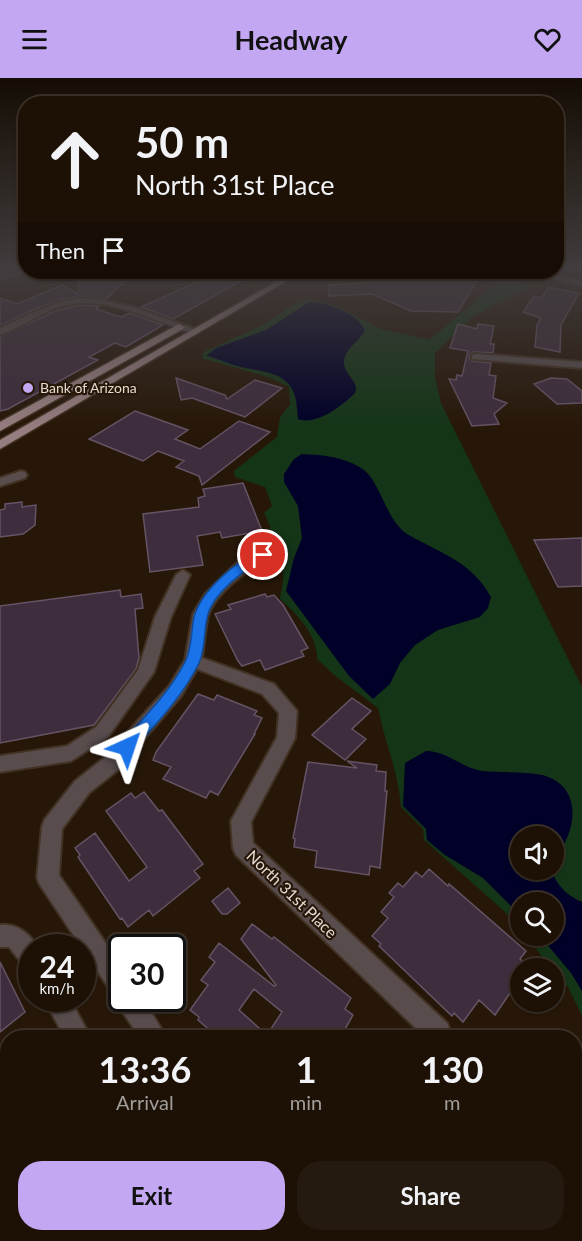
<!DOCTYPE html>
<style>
:root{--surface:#1d1106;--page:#251a10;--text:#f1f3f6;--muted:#a09d9b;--line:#3b3128;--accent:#c3a7f2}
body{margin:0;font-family:Lato,sans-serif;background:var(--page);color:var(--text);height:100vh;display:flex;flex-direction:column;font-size:22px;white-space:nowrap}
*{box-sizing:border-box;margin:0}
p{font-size:20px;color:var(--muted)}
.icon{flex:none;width:33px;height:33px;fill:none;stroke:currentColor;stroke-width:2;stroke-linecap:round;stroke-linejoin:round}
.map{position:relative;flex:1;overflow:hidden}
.details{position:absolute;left:0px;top:952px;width:582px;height:212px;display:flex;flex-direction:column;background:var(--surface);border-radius:24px 24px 0 0;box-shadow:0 2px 4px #0004,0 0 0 2px var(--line)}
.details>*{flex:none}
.top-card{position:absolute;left:18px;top:18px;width:546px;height:183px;border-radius:24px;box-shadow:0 2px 4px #0004,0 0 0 2px var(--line);background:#1d1106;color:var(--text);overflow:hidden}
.fabs{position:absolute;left:510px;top:748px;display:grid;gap:12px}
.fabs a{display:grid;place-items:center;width:54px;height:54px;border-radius:50%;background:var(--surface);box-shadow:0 2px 4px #0004,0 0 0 2px var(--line);font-size:30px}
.speed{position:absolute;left:18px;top:856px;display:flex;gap:12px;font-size:30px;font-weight:700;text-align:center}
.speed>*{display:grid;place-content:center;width:78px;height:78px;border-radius:50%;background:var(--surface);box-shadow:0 2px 4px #0004,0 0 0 2px var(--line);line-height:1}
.speed small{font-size:15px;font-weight:400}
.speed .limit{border:3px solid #111;border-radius:9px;background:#fff;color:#111}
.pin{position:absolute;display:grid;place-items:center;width:51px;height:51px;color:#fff;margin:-26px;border:3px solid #fff;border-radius:50%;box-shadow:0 2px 6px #0007}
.me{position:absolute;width:66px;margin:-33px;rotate:42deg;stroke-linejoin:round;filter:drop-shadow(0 0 4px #0008)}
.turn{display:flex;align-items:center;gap:21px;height:126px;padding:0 18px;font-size:27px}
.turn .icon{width:78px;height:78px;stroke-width:2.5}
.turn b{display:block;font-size:42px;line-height:51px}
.then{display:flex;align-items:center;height:57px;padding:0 18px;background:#0003;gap:12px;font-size:22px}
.eta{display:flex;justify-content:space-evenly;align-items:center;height:102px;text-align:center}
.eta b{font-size:36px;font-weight:700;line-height:42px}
.action{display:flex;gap:12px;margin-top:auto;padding:12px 18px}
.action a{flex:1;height:69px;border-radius:24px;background:var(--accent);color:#111;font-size:24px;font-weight:700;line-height:69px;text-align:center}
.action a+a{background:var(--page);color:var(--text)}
header{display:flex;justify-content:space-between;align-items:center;height:78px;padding:0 18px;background:var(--accent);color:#111;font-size:27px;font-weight:700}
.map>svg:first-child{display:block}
.green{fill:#143517;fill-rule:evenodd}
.water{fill:#000028}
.building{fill:#3e2d3d;stroke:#665365;stroke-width:1.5;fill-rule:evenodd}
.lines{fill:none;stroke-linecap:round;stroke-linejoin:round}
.minor-casing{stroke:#423224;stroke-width:4}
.major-casing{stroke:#423224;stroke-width:3}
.minor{fill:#584c4d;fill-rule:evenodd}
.major{fill:#967d7f;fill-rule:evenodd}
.route{fill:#1a73e8;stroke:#114b97;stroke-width:1.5}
.poi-dot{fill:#c3a7f2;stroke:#271708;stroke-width:2}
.labels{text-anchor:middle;stroke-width:4.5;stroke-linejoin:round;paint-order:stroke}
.far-poi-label{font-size:14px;fill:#e5d9d0;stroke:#271708;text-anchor:start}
.street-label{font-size:16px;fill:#e5d9d0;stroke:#271708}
</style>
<header><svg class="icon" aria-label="menu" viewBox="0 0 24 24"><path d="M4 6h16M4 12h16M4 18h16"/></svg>Headway<svg class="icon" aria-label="heart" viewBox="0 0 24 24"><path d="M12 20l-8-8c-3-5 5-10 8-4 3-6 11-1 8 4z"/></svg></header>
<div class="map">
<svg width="582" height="1163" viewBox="0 0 582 1163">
<rect width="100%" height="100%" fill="#271708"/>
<path class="green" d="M465,194H515L529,210L473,238L435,275V299L441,325L582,609V938L568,909L525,858H554V825H520V853L505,834L424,762L423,751L401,729C399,696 384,662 378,630L333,596L317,581C318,558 297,536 280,521C285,493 287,485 268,463L270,448L264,435L272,428L265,409L235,399L234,393L277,359L280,339L290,327L289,309L271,300L202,280L204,274L263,247L292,228L308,221L334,227L381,251L429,262L495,207ZM520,759H554V792H520Z"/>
<path class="water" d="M309,224C327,224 357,235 365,252C360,264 345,269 344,284C343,296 360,303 355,315C342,328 316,348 298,341C297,334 297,325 295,318C287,292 258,294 237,288C228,286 212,278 206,278L216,270L266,252Z
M302,376C323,377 346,379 364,392C379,404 385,435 401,451C407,457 416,461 424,465C454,481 474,489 491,519L488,530L480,539L438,552L415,567L400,585L390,606L373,621L349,598L286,513L294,480L302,460L298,428L284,404V396L294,381Z
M426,673C447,673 462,690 482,693C502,695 523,693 542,697C582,707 579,751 554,781V759H520V792H551C557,807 567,818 582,824V913L571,895L540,858H554V825H520V837L483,800L445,777L427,762L426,751L403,728L405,685Z"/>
<path class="building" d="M0,188H26V193L0,203Z
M79,194H135L106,221L79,218L68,220L37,230L0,248V220L17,226L62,207L78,216Z
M219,194H257L173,241L141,229Z
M379,194H459L476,204L458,234L411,233L372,216L329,218V207L364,205Z
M548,209L579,215L561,247L560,274L535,269L537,247L541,240L523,234L534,218L542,220Z
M79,227L99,228L96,231L121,239L130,235L163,247L126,269L115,265L89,279L98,282L8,331L0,333V259L55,233Z
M458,246L477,251L478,246L494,248L490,266H494L493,275L474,274L470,276V281L472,283L491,285L489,297L496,298L493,320L507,325L494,336L499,346L472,348L449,301L456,302L457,297L462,298L468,273L450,270Z
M176,300L225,317L227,321L255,302L282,310L245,339L192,320L181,322Z
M551,300L567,301L582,313V325L557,326L534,306Z
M135,333L188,352L175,361L200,371L239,343L270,354L202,407L199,398L176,389L184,383L158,373L143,383L89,361Z
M243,405L262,453L222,460L220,454L197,458L203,487L150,494L143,436L199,429L198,420L205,418L203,411Z
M22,424V429L36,427L35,447L23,456L0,459V432L5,431V426Z
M582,460V508L558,509L534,462Z
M120,512L121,519L141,516L143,530L135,531L139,580L136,591L94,647L0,665V528Z
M265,516L267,519L274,517L283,527L308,570L301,573L304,578L265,592L260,582L242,588L238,583L215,536L231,531L228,527Z
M198,616L214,622L217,617L257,633L254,637L262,640L254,656H255L218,717L210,713L206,720L163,701L171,689L153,682L156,674Z
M352,620L371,633L352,651L366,661L345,682L312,657Z
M347,683L377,687L376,693L386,694L385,713H387L380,790L370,788L369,797L315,789L317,773L294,769L295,761L293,760L308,684L357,690Z
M144,714L159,733L162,732L203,786L194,793L200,800L153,838L149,832L128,849L122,840L120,841L78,779L80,777L75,770L95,755L129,803L147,789L106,733L131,715L135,720Z
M429,791L448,808L449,806L526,873L520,881L531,891H520V900L495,937L479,922L463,944L454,935L452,938L379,868L381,866L372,858L388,840L381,834L394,819L389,815L398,805L403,809L416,794L422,799Z
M228,810L240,825L227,836H222L212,823Z
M252,846L272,861L274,859L351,920L345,931L353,937L340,960H219L198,942L199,939L190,932L208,907L201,902L215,884L209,879L219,865L274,908L276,907L241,861ZM254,911L282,934L267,957L239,932Z
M0,884L25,934L0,954Z"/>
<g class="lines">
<g class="minor-casing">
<path id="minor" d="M542,194L582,203V208L542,197Z
M79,220L95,221L133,229L200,253L192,255C152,242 105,216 63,228C40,234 22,250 0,257V250C26,238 50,225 79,220Z
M475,276L582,284V290L472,281V277Z
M21,393L25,394L27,397L25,400L0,408V400Z
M263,472L270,477L268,480C248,491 215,515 208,538C205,551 204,566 202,580L274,606L297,633L295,660L251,744L253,765L447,945L453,960H426L236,777L233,770L231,743L277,659L279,635L262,616L197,591L181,618L118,692L89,715L62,751L59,797L122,889V921H143L167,960H140L120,930L117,920L114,918L40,807L37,800L42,748L45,741L75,703L104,680L169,608L185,582L193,536L205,516L237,485Z
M183,492L190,497L171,539L154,594L108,659L71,683L0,694V678L67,668L96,649L138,592L155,539L176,497Z
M0,847C18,845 29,856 39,870H32V891L24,888L9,869H0Z
M44,921H70L91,960H65Z
M582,1105V1133L574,1134V1106Z
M181,1156H211L213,1163H183Z
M287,1156H326L324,1163H284Z
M474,1156H504V1163H474Z"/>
</g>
<g class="major-casing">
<path id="major" d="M293,194H302L0,371V362Z
M179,246L184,249L183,251L0,353V344Z"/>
</g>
<use href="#minor" class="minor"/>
<use href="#major" class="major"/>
</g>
<linearGradient id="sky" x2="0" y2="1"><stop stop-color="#150d04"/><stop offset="0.54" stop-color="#413c3d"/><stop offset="1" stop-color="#413c3d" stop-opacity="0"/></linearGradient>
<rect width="582" height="351" fill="url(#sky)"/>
<path class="route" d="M263,473L267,474V480C246,490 212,515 207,540C204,554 205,572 199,585C183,618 156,646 132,673L127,675L122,673L119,669L122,664C144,639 170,614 185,584C192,571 191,553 194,539C201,513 238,480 263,473Z"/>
<circle class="poi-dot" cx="28" cy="310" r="6"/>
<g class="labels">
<g class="far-poi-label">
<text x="40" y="315">Bank of Arizona</text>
</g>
<g class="street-label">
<text transform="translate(292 816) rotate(44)" y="6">North 31st Place</text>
</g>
</g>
</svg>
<div class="fabs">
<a><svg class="icon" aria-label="sound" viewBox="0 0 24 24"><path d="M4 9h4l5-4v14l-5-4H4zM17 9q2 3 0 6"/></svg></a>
<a><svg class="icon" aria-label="search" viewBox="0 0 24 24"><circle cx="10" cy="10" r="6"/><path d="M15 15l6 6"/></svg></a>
<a><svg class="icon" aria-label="layers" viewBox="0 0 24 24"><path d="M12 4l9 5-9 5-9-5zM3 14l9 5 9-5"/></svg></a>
</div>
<div class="speed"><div>24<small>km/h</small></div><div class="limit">30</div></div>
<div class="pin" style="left:263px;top:477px;background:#d93025"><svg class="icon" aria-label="arrive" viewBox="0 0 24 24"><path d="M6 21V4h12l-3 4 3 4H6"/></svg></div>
<svg class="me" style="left:127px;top:669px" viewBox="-20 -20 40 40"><path d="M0-17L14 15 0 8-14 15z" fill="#1a73e8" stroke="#fff" stroke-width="4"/></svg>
<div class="top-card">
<div class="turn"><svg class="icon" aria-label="ahead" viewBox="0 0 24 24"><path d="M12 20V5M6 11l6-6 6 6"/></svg><div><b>50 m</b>North 31st Place</div></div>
<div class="then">Then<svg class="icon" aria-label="arrive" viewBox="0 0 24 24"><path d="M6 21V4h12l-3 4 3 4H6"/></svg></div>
</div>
<section class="details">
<div class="eta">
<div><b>13:36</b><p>Arrival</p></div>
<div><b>1</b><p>min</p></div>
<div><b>130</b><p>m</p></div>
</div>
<div class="action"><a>Exit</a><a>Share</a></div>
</section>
</div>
